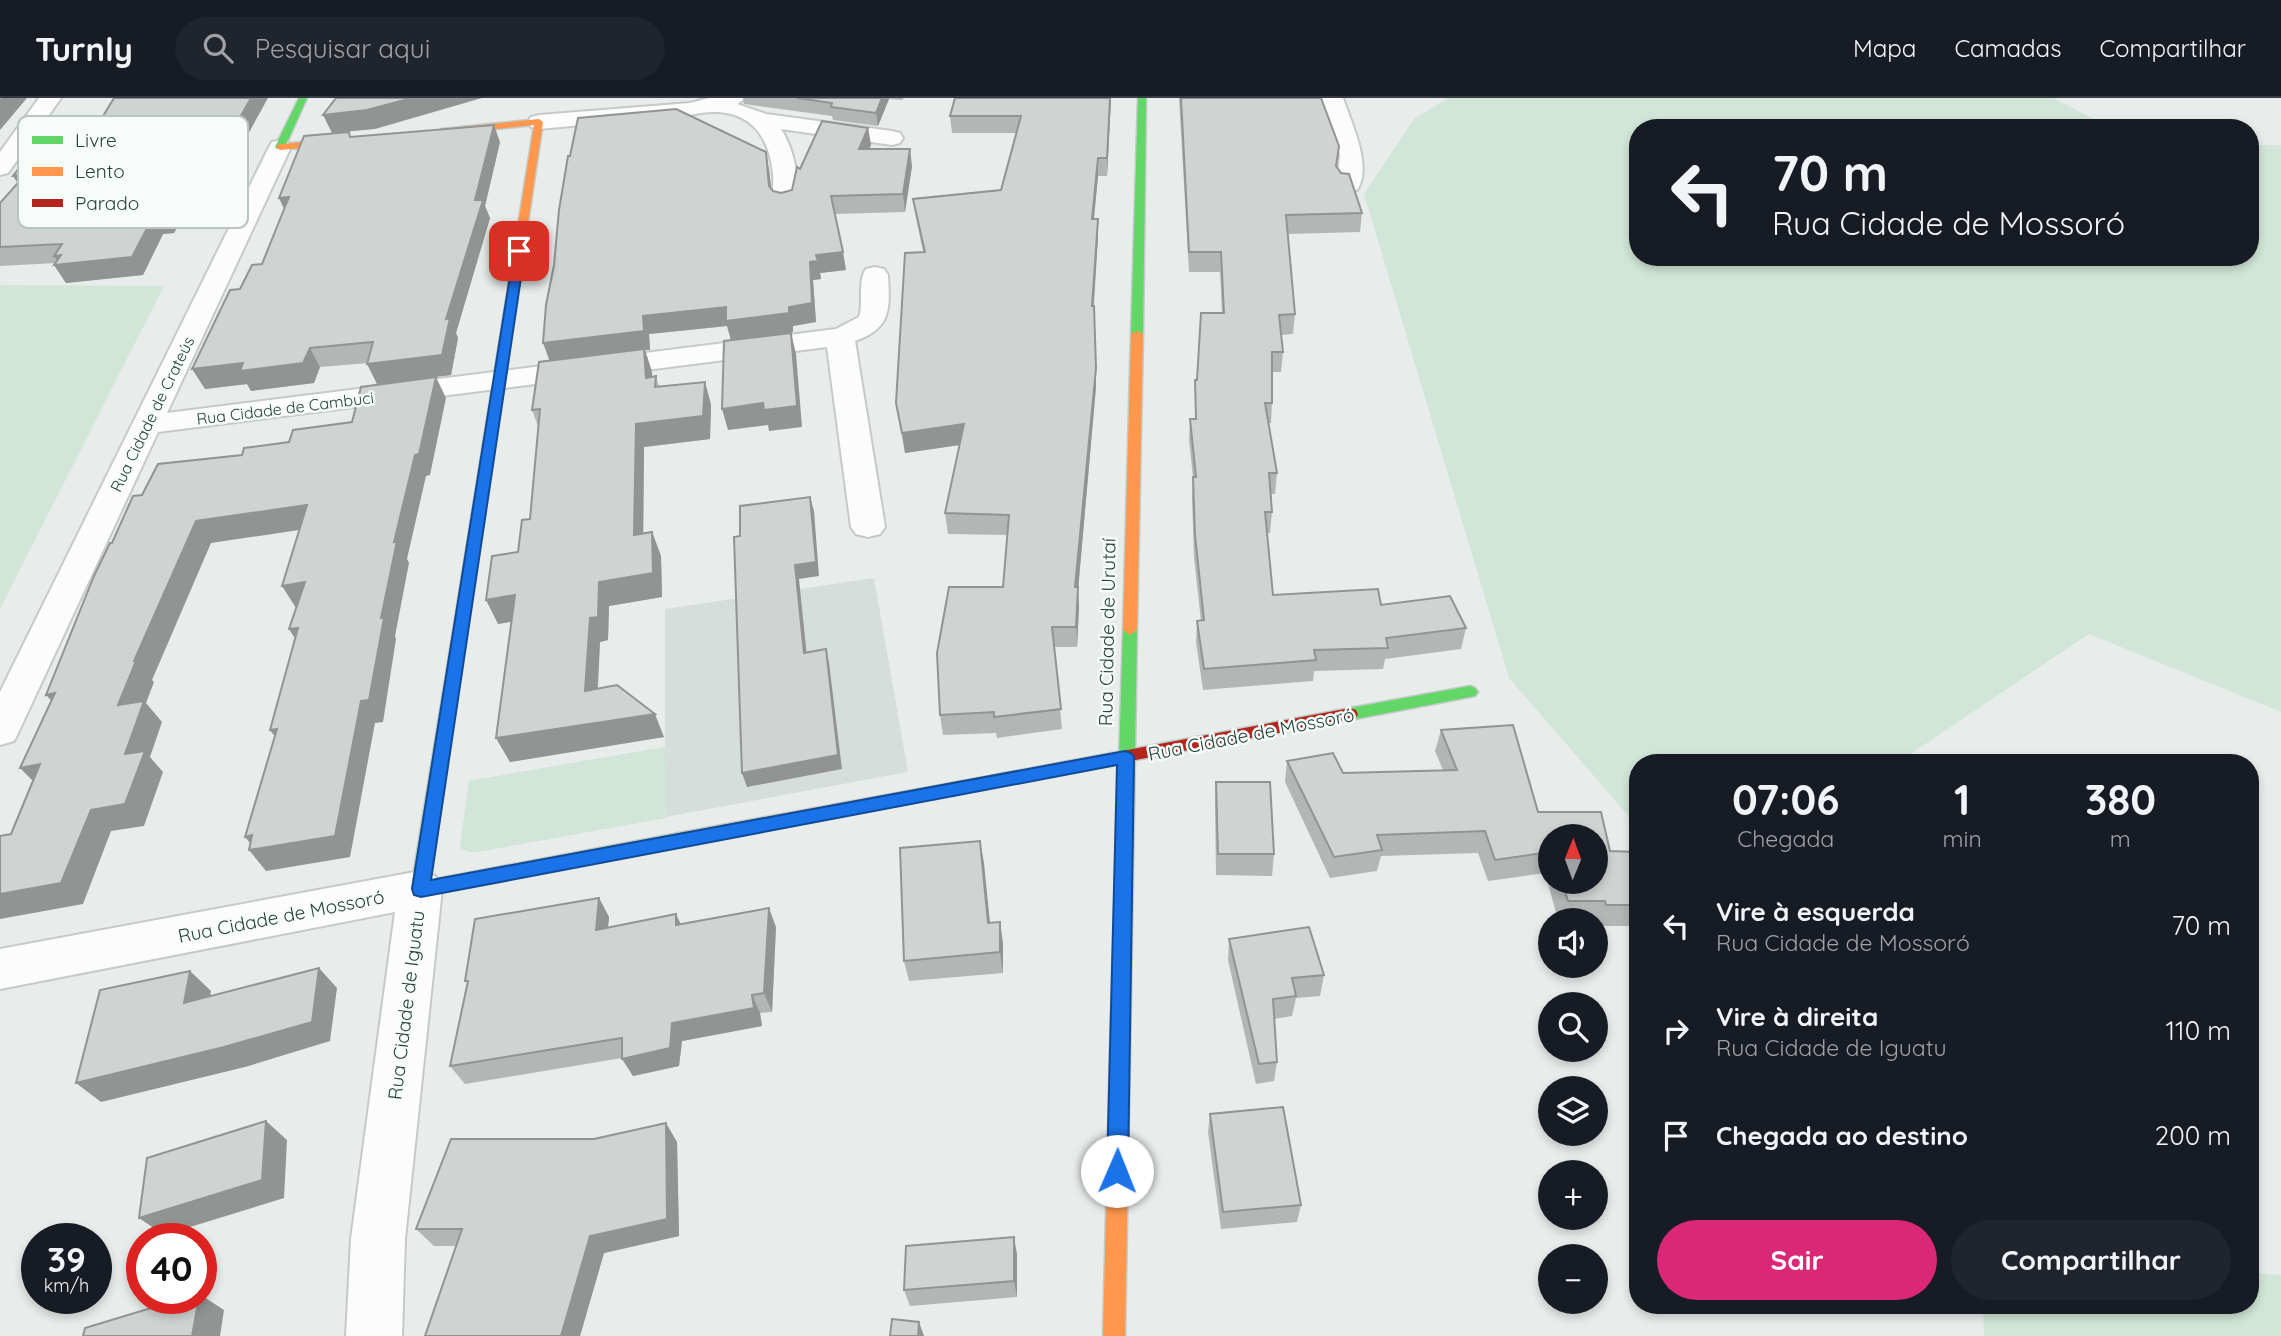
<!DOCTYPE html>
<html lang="pt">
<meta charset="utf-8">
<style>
:root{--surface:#171b24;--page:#20242c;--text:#f1f3f6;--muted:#9ea1a6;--line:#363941;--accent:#db2777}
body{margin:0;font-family:Quicksand,sans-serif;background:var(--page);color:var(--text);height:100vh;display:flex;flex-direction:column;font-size:26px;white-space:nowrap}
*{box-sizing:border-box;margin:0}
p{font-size:23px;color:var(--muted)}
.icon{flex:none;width:38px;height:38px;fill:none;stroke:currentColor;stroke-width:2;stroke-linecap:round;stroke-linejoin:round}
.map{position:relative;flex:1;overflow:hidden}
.drawer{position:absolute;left:1629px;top:656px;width:630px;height:560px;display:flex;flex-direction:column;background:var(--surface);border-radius:28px;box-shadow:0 4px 10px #0003}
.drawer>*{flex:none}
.hud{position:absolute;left:1629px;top:21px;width:630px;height:147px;border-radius:28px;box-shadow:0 4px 10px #0003;background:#171b24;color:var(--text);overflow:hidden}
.needle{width:46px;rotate:1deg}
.buttons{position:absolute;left:1538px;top:726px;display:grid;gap:14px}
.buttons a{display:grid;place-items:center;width:70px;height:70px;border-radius:50%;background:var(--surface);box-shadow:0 4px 10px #0003;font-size:35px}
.speed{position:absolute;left:21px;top:1125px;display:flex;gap:14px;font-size:35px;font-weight:700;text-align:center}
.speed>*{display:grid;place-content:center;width:91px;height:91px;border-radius:50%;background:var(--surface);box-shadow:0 4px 10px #0003;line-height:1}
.speed small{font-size:18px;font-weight:400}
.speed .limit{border:10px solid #d22;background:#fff;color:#111}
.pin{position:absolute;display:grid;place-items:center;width:60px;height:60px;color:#fff;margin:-30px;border-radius:14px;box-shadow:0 4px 10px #0006}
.me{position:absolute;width:77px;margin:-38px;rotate:1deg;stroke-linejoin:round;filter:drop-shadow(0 0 5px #0008)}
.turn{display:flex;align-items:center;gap:24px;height:147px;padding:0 28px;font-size:32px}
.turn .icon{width:91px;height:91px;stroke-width:2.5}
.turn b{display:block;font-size:49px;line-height:60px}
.eta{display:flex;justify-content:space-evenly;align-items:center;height:119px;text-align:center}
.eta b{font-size:42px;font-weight:700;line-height:49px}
.cta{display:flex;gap:14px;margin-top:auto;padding:14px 28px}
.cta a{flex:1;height:80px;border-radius:42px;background:var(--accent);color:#fff;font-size:28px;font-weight:700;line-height:80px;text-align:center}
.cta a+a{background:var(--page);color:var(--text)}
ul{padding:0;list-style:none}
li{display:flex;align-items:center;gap:21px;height:105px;padding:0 28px}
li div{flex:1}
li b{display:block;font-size:26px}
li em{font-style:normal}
header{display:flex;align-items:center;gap:42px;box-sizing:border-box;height:98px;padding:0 35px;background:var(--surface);border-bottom:2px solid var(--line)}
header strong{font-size:33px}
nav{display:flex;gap:38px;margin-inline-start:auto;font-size:24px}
.search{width:490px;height:63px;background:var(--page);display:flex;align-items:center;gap:18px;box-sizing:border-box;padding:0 24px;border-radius:38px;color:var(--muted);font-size:26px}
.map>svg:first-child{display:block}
.built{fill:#d6dedb}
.green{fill:#d1e6d8}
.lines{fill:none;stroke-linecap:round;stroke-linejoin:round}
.street-casing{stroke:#c5cac8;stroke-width:4}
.fast-casing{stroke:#c3cbc8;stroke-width:3}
.slow-casing{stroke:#c3cbc8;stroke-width:3}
.jam-casing{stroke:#c3cbc8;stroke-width:3}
.street{fill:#fcfcfc;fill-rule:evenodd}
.fast{fill:#63d668;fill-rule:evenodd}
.slow{fill:#ff974d;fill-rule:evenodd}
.jam{fill:#b3261e;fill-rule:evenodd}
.wall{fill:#b2b6b5;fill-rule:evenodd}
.shaded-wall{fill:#919493}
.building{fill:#cfd4d2;stroke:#919493;stroke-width:2}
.route{fill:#1a73e8;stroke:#114b97;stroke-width:2}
.labels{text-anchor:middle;stroke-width:5;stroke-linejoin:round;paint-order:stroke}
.far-street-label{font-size:16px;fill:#24423a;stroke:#f7fbf9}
.street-label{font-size:19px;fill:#24423a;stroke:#f7fbf9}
.key{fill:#f7fbf9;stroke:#b8c4c0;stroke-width:2}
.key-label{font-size:19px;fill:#24423a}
</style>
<header>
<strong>Turnly</strong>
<div class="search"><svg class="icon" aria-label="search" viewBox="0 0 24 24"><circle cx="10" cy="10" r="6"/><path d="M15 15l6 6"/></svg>Pesquisar aqui</div>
<nav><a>Mapa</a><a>Camadas</a><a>Compartilhar</a></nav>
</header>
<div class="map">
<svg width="2281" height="1238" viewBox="0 0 2281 1238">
<rect width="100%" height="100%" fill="#e8edeb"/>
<path class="built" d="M874,480L908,674L477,754H469L460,750L469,683L665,649V511Z"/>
<path class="green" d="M1448,0H2053L2111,30H1638V159H2250L2251,47H2281V614L2089,536L1897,665H1638V729L1509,580L1364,96L1414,21Z
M0,187L164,188L0,511Z
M665,649L666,720L477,754H469L460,750L469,683Z
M2251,1174L2281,1177V1238H1984L1983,1208H2250Z"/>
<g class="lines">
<g class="street-casing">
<path id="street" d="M39,0H61L8,75L0,77V54Z
M709,0H746L737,6L766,16L892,33L900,35L903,40L900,45L892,47L781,31C792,47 805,91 793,108L785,110L777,108C771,100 774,86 773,76C768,26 738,6 690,17L539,31L531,29L528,24L531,19L539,17L690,5Z
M1321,0H1343C1351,24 1373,69 1357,92H1341L1337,87L1340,57Z
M280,42L288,44L291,49L167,315L836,231L859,219C864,204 857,184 866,171L875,169L884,171L888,177C890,211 891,231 855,243L885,429L880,436L868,439L856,436L851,429L827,249L158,334L19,633L14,643L0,647V594L269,49L272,44Z
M420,773L435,778L442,791L405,1141L402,1238H346L351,1141L395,814L0,891V851Z"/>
</g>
<g class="fast-casing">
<path id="fast" d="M299,0H307L285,49L277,51L275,49Z
M1138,0H1146L1143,236L1137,239L1131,236Z
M462,516L469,521L430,782L684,734L690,736L693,741L690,746L420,798L414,796L411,791L455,521Z
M1130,527L1137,532L1130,954L1127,960L1120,963L1113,960L1110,954L1123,532Z
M1470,588L1475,590L1478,594L1475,598L1350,622L1342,616L1350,610Z"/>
</g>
<g class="slow-casing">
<path id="slow" d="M539,21L543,24L469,521L462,526L455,521L534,27L442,37L438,34L442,31Z
M351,40L356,43L354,45L280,52L275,49L280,46Z
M1137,233L1143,236L1137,532L1130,537L1123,532L1131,236Z
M963,683L969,684L971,689L969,694L963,695L684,748L678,746L675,741L678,736L684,734Z
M1120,945L1127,948L1130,954L1125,1238H1103L1110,954L1113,948Z"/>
</g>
<g class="jam-casing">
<path id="jam" d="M1350,610L1356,612L1358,616L1356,620L963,695L957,694L955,689L957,684L963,683Z"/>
</g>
<use href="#street" class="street"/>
<use href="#fast" class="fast"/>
<use href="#slow" class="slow"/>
<use href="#jam" class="jam"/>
</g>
<path class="wall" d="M743,0H904L902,2L889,1L878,28L833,22L832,18L744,6Z
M955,0H1111L1107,78H1098L1094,121H1098V139L1094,208L1096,289L1078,492L1079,509L1077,549H1054L1062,631L997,640L996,635L943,637L940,617L1003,489L1007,437L948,436L945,415L960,347L905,355L896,305L923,154L916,120L913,101L1001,92L1016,35H952L950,18Z
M1179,0H1322L1336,68L1362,115L1360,134L1288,136L1295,216L1293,236L1281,237L1283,254L1281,274H1272V305L1271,325H1268L1277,375L1275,396H1271L1272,414L1270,435H1267L1273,497L1381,507L1466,530L1461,551L1385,561L1383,571L1314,573L1313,583L1203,592L1196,544L1197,523H1201L1194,459L1192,400L1193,379L1189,342L1190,321H1195V282H1197L1222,215L1220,174H1189Z
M868,30L871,47L869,51L912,68L905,114L835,116L846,172L820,175L821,181L813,182L816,224L793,228V234L731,242L727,228L649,236L650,252H645L652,274V279L656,278L659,289L705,284L711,307L710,341L644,349L643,435L652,434L661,458L662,499L609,508L608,542L600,544L598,591L664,639L510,664L496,640L512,523L498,526L518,454L530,421L538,328L532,312L549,263L769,71L771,91L773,93L781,95L792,92L800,71Z
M352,39L500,44L485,108L490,120L456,235L458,240L451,277L377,286L368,265L320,269L314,285L251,293L247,286L205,291L240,191L262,166L284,111L279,100Z
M0,105L206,112L185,115L174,135L163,136L143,177L66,185L54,167L56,165L0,168Z
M1441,632L1538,714L1610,753L1638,754V828H1596V822H1558L1545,775L1488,783L1478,755L1381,758L1377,773L1330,780L1285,684L1287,663L1343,675L1443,672L1435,653ZM1550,738L1596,784H1550Z
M1216,684L1274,756L1272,778L1216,777L1215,705Z
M980,743L990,825L1003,845V875L909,883L904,863Z
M599,800L609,819L608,830L681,826L776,829L772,914L760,915L762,928L682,943L679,968L633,978L622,960L465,986L450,968Z
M1229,841L1324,877L1320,898L1296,900L1292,918L1274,921L1277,964L1274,983L1256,986L1228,862Z
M1210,1016L1301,1107L1297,1124L1221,1131L1208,1034Z
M677,1044L679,1138L604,1155L580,1238H425L456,1148H434L416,1131Z
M1017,1156V1199L910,1208L904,1192Z"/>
<path class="shaded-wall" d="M1,0H27L0,32V1Z
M251,0H268L206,112L185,115L174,135L163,136L143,177L66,185L54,167L59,166L54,158L153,119L175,98Z
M412,0H482L375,31L332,35L323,17Z
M882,0H889V1L878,28L876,15Z
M1110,0H1111L1107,78V60Z
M494,27L500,44L485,108L490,120L456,235L458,240L451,277L377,286L367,266L475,102Z
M868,30L871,47L862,68L859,51Z
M910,51L912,68L905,114L903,96Z
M766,54L769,71L773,106L769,88Z
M1098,60V78L1092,139V121Z
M26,76L24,95L13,78Z
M289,99L288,118L279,100Z
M1098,121V139L1092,227V208Z
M843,154L846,172L820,175L821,181L813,182L816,224L793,228V234L731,242L727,228L649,236L650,252H645L652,274L653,303L550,264L543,245L643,218L726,209H789L810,164L816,157Z
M791,235L796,256L802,329L769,333L768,327L728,332L722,311Z
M310,250L320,269L314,285L251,293L247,286L205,291L192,271Z
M1096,270V289L1078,492L1079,509L1077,549L1075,489Z
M436,279L446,300L430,377L426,378L407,461L409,465L395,538L396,541L383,624L375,625L350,759L266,773L249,752L255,751L245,739L361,603L381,520L394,444L415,357Z
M705,284L711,307L710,341L644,349L643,461L634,437L636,326Z
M964,326L966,346L905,355L902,335Z
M810,399L814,413L819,478L799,481L808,569L804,555L795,467Z
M307,407L319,429L211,445L152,582L154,584L146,605L162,624L150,659L163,674L144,728L111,733L83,806L0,821V796L91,712L125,656L118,607L134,563L196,423Z
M652,434L661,458L662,499L609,508L608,542L600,544L596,616L585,593L590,520L599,484Z
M305,484L296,510L282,488Z
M515,497L527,521L498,526L486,502Z
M298,530L303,553L289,531Z
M826,551L829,565L842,671L747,689L742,675Z
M55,595L66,618L46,597Z
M655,616L664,639L510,664L496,640Z
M277,631L286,653L270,632Z
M40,666L41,691L20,670Z
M980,743L984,765L992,845L988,825Z
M599,800L609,819L606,851L596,832Z
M769,810L776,829L772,914L764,895Z
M676,816L685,835L676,827Z
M1000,824L1003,845V875L1000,854Z
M319,870L337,890L330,943L245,969L101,1004L76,985Z
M190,873L211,893L206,925L184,905Z
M752,897L760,915L762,928L682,943L679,968L633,978L622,961L672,925Z
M266,1023L287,1042L284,1100L164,1137L139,1120Z
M666,1025L677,1044L679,1138L604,1155L580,1238H561L590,1138Z
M1014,1139L1017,1156V1199L1014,1183Z
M201,1197L224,1212L220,1238H192L199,1200H201Z
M919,1224L924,1238H918Z"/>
<path class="building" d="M114,0H251L197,95L175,98L164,117L153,119L132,159L54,167L61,157L54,158L62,146L0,149V105L26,76L13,78L52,27L100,23Z
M336,0H412L367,12L323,17Z
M797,0H882L876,15L831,9L832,5Z
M955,0H1110L1107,60H1098L1092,121H1098L1092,208H1094L1096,270L1075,489H1078L1076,529H1052L1061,611L994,619V614L940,617L937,555L949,489H1003L1009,417L945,415L964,326L902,335L896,305L905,155L925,154L913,101L1001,92L1021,18H950Z
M1181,0H1321L1339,48L1336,68L1341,75L1349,76L1362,115L1286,117L1295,216L1279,217L1283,254H1272V305H1265L1277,375H1269L1272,414H1265L1273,497L1378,491L1381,507L1450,498L1466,530L1386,540L1388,550L1314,552L1316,562L1204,571L1197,523L1204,522L1195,437L1193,379H1196L1190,321H1196L1195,282H1197L1201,215H1224L1221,154H1189Z
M676,11L766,54L769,88L773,93L781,95L792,92L797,69L800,71L822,23L868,30L859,51H910L903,96L831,98L843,154L816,157L818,163L810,164L812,205L789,209V215L726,223V209L643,218L644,233L543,245L546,207L554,167L559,112L568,58H570L578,20Z
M494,27L475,102H483L446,221L450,220L442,257L367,266L373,244L310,250L303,265L240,273L243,265L192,271L230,192L240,191L252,167L262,166L289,99L279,100L304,38L349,34L350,39Z
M791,235L797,308L764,312L763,305L722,311L724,243Z
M644,251L646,280L656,278L655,289L705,284L703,318L636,326L634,437L652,434L653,475L599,484L598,519L590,520L585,593L617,587L655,616L496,640L515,497L486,502L492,458L518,454L522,422L530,421L540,311L532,312L539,264Z
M436,279L419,356L415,357L394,444L397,443L381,520H384L369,602L361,603L335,738L249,752L252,737L245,739L277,631L270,632L298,530L289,531L305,484L282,488L307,407L196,423L134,563H136L118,607L144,603L125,656L145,653L125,706L91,712L61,785L0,796V738L11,736L40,666L20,670L55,595L46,597L94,478L110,445H112L133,398L142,397L158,366L242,357L244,350L289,344L293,332L352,324L361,289Z
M810,399L816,464L795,467L804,555L826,551L838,657L742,675L734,439L740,438V408Z
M1513,627L1538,714H1601L1610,753L1638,754V807H1606L1605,803H1568L1562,784H1596V738H1550V754L1495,762L1485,733L1377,737L1382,752L1334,759L1287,663L1333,655L1343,675L1457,672L1441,632Z
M1216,684H1270L1274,756H1218Z
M980,743L988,825L1000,824V854L904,863L900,750Z
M599,800L596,832L676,816V827L769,810L764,895L752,897L754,910L672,925L670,950L622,961V940L450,968L468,883H465L475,821Z
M1309,829L1324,877L1292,880L1296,898L1273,901L1277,964L1259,966L1229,841Z
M319,870L312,924L224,949L76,985L100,892L190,873L184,905Z
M1283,1009L1301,1107L1223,1114L1210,1016Z
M266,1023L262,1082L139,1120L147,1060Z
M666,1025L667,1121L590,1138L561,1238H425L462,1131H416L451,1041H594Z
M1014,1139V1183L904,1192L906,1148Z
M184,1200H199L192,1238H83L85,1230Z
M892,1221L919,1224L918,1238H890Z"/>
<path class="route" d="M519,150L525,153L431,782L1125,653L1131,655L1134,659L1128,1073L1125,1080L1117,1083L1110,1080L1107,1073L1117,667L421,799L414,797L412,791L514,153Z"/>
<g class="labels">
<g class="far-street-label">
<text transform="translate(285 310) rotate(-7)" y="6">Rua Cidade de Cambuci</text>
<text transform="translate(152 316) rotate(-64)" y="6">Rua Cidade de Crateús</text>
</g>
<g class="street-label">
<text transform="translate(1107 534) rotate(-89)" y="7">Rua Cidade de Urutaí</text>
<text transform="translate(1251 636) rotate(-11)" y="7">Rua Cidade de Mossoró</text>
<text transform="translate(281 818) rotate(-11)" y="7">Rua Cidade de Mossoró</text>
<text transform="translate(406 907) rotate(-83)" y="7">Rua Cidade de Iguatu</text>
</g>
</g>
<rect x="18" y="18" width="230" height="112" rx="10" class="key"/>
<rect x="32" y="38" width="31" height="8" fill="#63d668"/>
<rect x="32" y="69" width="31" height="9" fill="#ff974d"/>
<rect x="32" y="101" width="31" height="8" fill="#b3261e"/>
<g class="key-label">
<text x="75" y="49">Livre</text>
<text x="75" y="80">Lento</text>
<text x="75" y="112">Parado</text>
</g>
</svg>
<div class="buttons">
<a><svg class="needle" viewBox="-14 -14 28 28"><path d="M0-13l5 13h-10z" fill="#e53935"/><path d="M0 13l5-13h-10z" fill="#9ea1a6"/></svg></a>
<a><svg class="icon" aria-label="sound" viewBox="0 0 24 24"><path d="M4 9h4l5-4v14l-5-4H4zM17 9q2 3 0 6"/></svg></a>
<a><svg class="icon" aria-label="search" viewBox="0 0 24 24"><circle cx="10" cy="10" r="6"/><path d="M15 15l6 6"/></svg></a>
<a><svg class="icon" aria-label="layers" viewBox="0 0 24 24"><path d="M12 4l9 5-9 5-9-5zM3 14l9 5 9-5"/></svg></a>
<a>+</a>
<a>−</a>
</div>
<div class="speed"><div>39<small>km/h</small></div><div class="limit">40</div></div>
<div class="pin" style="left:519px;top:153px;background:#d93025"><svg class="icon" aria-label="arrive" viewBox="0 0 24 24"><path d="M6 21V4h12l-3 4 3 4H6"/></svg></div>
<svg class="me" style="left:1117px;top:1073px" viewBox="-20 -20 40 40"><circle r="19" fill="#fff"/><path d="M0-13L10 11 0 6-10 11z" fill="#1a73e8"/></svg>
<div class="hud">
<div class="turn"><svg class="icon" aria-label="left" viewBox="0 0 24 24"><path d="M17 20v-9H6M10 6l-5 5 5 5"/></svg><div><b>70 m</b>Rua Cidade de Mossoró</div></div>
</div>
<section class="drawer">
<div class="eta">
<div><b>07:06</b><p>Chegada</p></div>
<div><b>1</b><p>min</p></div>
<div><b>380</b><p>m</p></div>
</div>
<ul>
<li><svg class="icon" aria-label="left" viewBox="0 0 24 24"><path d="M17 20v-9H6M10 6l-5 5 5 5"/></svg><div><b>Vire à esquerda</b><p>Rua Cidade de Mossoró</p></div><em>70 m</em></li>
<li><svg class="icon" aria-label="right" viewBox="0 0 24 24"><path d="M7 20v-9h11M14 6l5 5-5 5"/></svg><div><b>Vire à direita</b><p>Rua Cidade de Iguatu</p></div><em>110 m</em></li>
<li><svg class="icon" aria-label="arrive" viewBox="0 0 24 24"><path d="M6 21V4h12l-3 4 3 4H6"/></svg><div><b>Chegada ao destino</b></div><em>200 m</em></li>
</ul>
<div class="cta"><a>Sair</a><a>Compartilhar</a></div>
</section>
</div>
